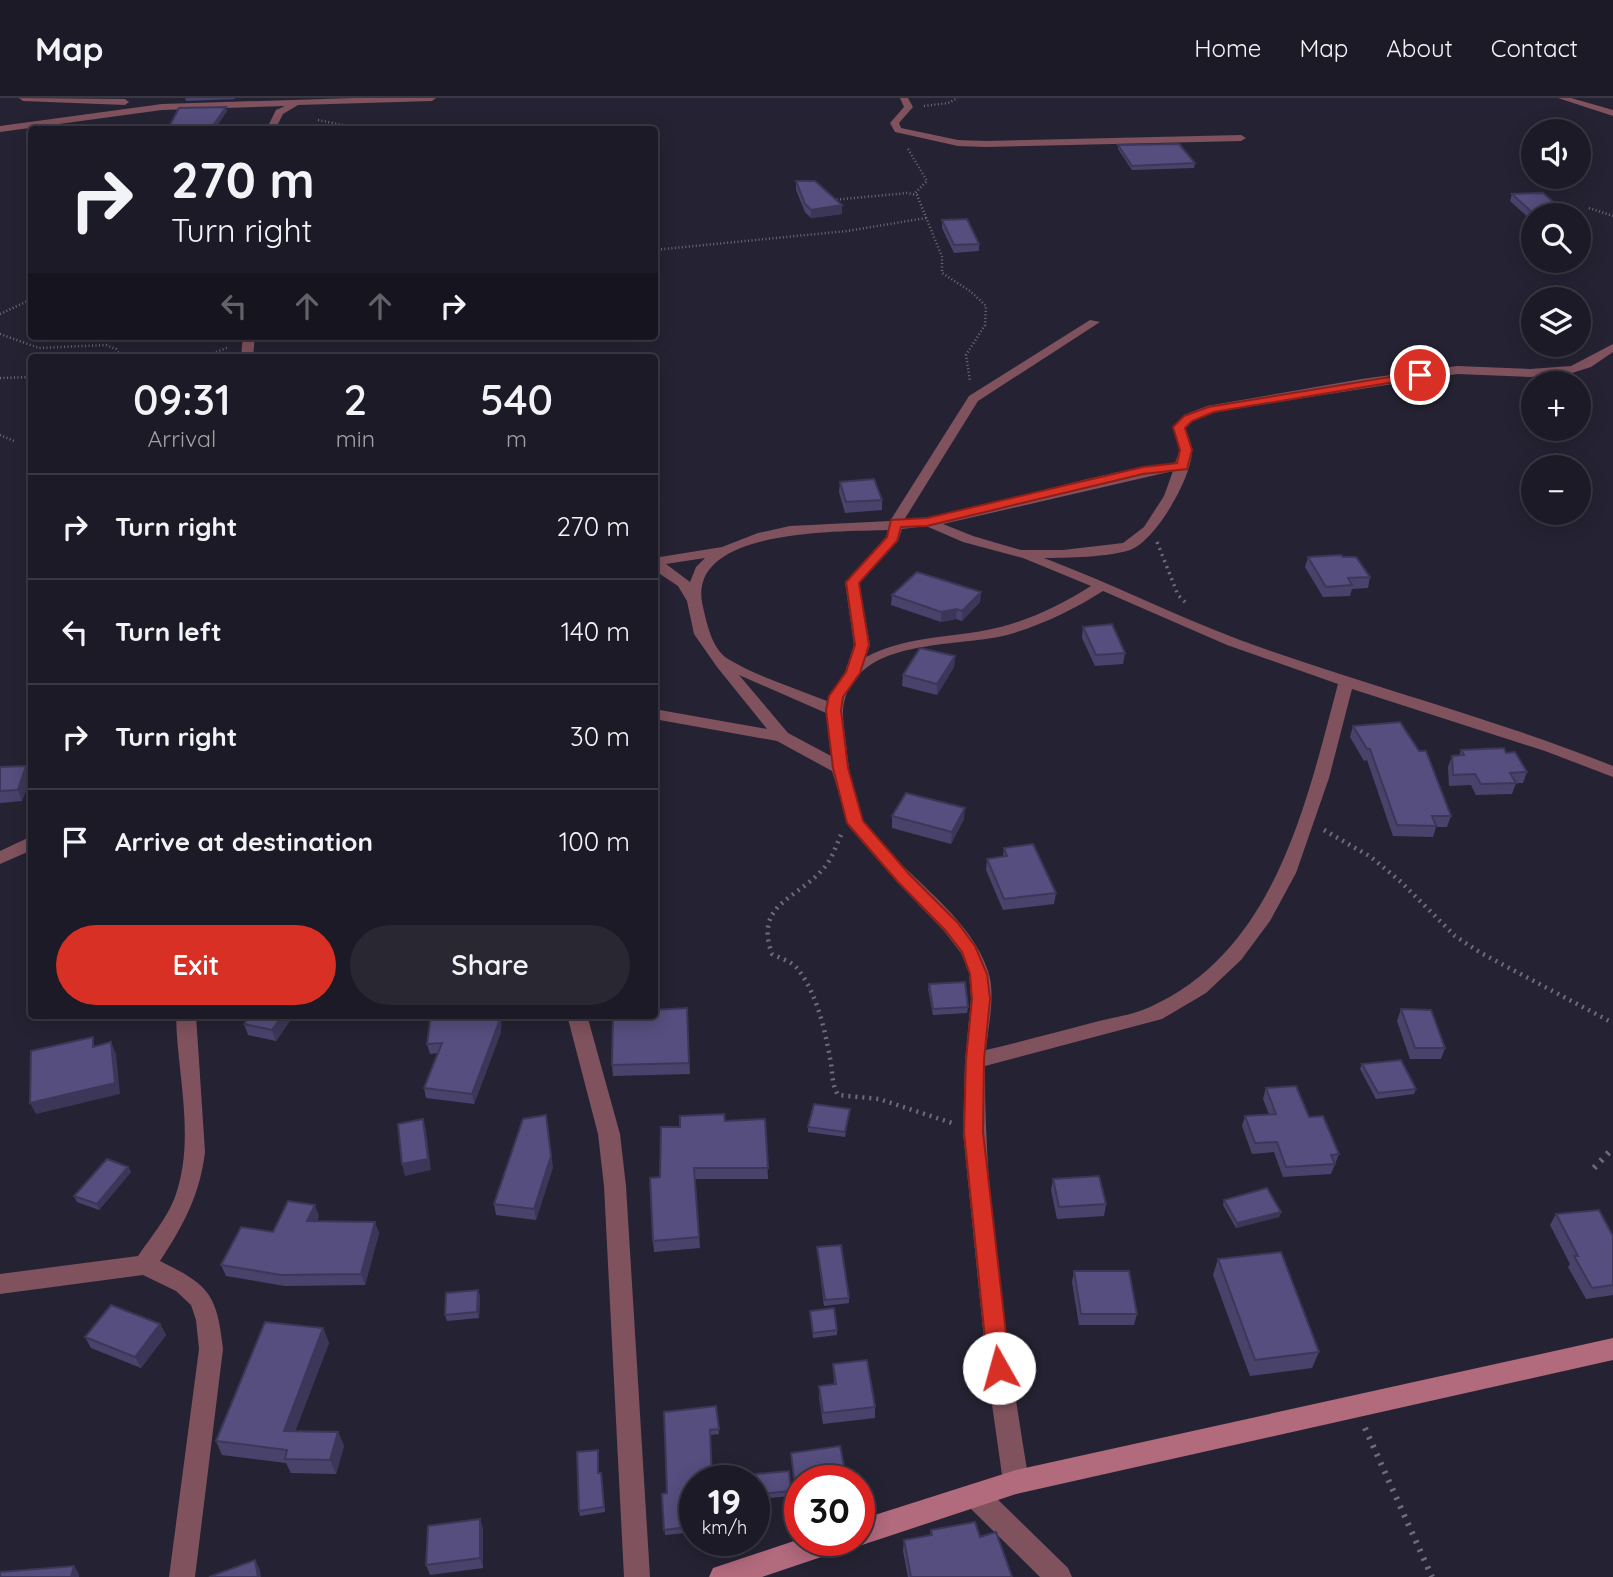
<!DOCTYPE html>
<meta charset="utf-8">
<style>
:root{--surface:#1c1a26;--page:#292732;--text:#f1f3f6;--muted:#a0a1a7;--line:#3a3843;--accent:#d93025}
body{margin:0;font-family:Quicksand,sans-serif;background:var(--page);color:var(--text);height:100vh;display:flex;flex-direction:column;font-size:26px;white-space:nowrap}
*{box-sizing:border-box;margin:0}
p{font-size:23px;color:var(--muted)}
.icon{flex:none;width:38px;height:38px;fill:none;stroke:currentColor;stroke-width:2;stroke-linecap:round;stroke-linejoin:round}
.map{position:relative;flex:1;overflow:hidden}
.details{position:absolute;left:28px;top:256px;width:630px;height:665px;display:flex;flex-direction:column;background:var(--surface);border-radius:7px;box-shadow:0 4px 18px #0003,0 0 0 2px var(--line)}
.details>*{flex:none}
.hud{position:absolute;left:28px;top:28px;width:630px;height:214px;border-radius:7px;box-shadow:0 4px 18px #0003,0 0 0 2px var(--line);background:#1c1a26;color:var(--text);overflow:hidden}
.tools{position:absolute;left:1521px;top:21px;display:grid;gap:14px}
.tools a{display:grid;place-items:center;width:70px;height:70px;border-radius:50%;background:var(--surface);box-shadow:0 4px 18px #0003,0 0 0 2px var(--line);font-size:35px}
.speed{position:absolute;left:679px;top:1367px;display:flex;gap:14px;font-size:35px;font-weight:700;text-align:center}
.speed>*{display:grid;place-content:center;width:91px;height:91px;border-radius:50%;background:var(--surface);box-shadow:0 4px 18px #0003,0 0 0 2px var(--line);line-height:1}
.speed small{font-size:18px;font-weight:400}
.speed .limit{border:10px solid #d22;background:#fff;color:#111}
.pin{position:absolute;display:grid;place-items:center;width:60px;height:60px;color:#fff;margin:-30px;border:4px solid #fff;border-radius:50%;box-shadow:0 2px 7px #0007}
.me{position:absolute;width:77px;margin:-38px;rotate:353deg;stroke-linejoin:round;filter:drop-shadow(0 0 5px #0008)}
.turn{display:flex;align-items:center;gap:24px;height:147px;padding:0 28px;font-size:32px}
.turn .icon{width:91px;height:91px;stroke-width:2.5}
.turn b{display:block;font-size:49px;line-height:60px}
.lanes{display:flex;align-items:center;height:66px;padding:0 28px;background:#0003;justify-content:center;gap:35px;direction:ltr}
.lanes .off{opacity:.35}
.eta{display:flex;justify-content:space-evenly;align-items:center;height:119px;text-align:center}
.eta b{font-size:42px;font-weight:600;line-height:49px}
.primary-button{display:flex;gap:14px;margin-top:auto;padding:14px 28px}
.primary-button a{flex:1;height:80px;border-radius:42px;background:var(--accent);color:#fff;font-size:28px;font-weight:600;line-height:80px;text-align:center}
.primary-button a+a{background:var(--page);color:var(--text)}
ul{padding:0;list-style:none}
li{display:flex;align-items:center;gap:21px;height:105px;padding:0 28px;border-top:2px solid var(--line)}
li div{flex:1}
li b{display:block;font-size:26px}
li em{font-style:normal}
header{display:flex;align-items:center;gap:42px;box-sizing:border-box;height:98px;padding:0 35px;background:var(--surface);border-bottom:2px solid var(--line)}
header strong{font-size:33px}
nav{display:flex;gap:38px;margin-inline-start:auto;font-size:24px}
.map>svg:first-child{display:block}
.lines{fill:none;stroke-linecap:round;stroke-linejoin:round}
.path-far3{stroke:#6d6c7a;stroke-width:2.5;stroke-dasharray:1 2.5;stroke-linecap:butt}
.path-far2{stroke:#6d6c7a;stroke-width:3.5;stroke-dasharray:2 4.5;stroke-linecap:butt}
.path-far1{stroke:#6d6c7a;stroke-width:4.5;stroke-dasharray:2 5;stroke-linecap:butt}
.path{stroke:#6d6c7a;stroke-width:6;stroke-dasharray:2.5 7;stroke-linecap:butt}
.minor{fill:#7f525d;fill-rule:evenodd}
.secondary{fill:#b26a7d;fill-rule:evenodd}
.wall{fill:#49436c}
.shaded-wall{fill:#3c3758}
.building{fill:#554e7e;stroke:#3c3758;stroke-width:2}
.route{fill:#d93025;stroke:#8d1f18;stroke-width:2}
</style>
<header>
<strong>Map</strong>
<nav><a>Home</a><a>Map</a><a>About</a><a>Contact</a></nav>
</header>
<div class="map">
<svg width="1613" height="1479" viewBox="0 0 1613 1479">
<rect width="100%" height="100%" fill="#252333"/>
<g class="lines">
<path class="path-far3" d="M924,8L948,5L958,0
M318,22L368,32
M908,51L927,83L915,95
M833,102L907,95L917,97L942,159V175L970,193L986,208L985,227L966,257L970,283
M1589,110L1613,118
M654,152L847,133L926,120
M0,216L32,201
M0,236L39,250L106,247L116,251L121,259
M203,259L229,249
M0,280L32,279
M0,337L16,344"/>
<path class="path-far2" d="M1157,444L1178,497L1186,505"/>
<path class="path-far1" d="M1324,732L1371,759L1401,784L1455,838L1481,855L1613,925
M841,737C836,748 831,763 823,771C796,802 754,806 772,856C780,860 790,863 796,869C816,892 825,932 830,960C833,974 831,985 838,997L879,1001L952,1025"/>
<path class="path" d="M1594,1070L1613,1050
M1365,1330L1432,1479"/>
<path class="minor" d="M19,0L125,1L129,4L125,7L23,3Z
M354,0H436L432,3L298,7L283,16L275,32H266L276,12L285,8L162,12L0,34V28L162,6Z
M900,0H908L913,9L899,25L901,30L958,42L986,43L1241,37L1246,40L1241,43L986,49L958,48L895,34L890,25L904,9Z
M1558,0H1571L1613,12V18Z
M1090,222L1100,224L978,303L904,422C996,413 1083,374 1175,365L1180,352L1173,329L1184,317L1207,308L1362,281L1457,268L1530,271L1571,268L1613,246V254L1591,269L1572,275L1530,279L1457,276L1214,314L1192,323L1185,330C1187,336 1191,344 1192,350C1194,376 1156,443 1130,452C1110,459 1065,460 1044,460C1110,485 1174,517 1240,542C1363,587 1491,619 1613,668V679L1545,653L1352,591L1329,680L1296,775L1270,823L1241,862L1206,895L1162,921L985,968C984,1106 1007,1248 1029,1384L1025,1393L1016,1396L1007,1393L1003,1384L987,1271L963,1034L965,963L971,901L969,875L961,855L944,833L897,784L849,729L832,673L777,643L654,621V611L767,631L717,569L694,536L687,503L678,488L654,472V460L722,449L758,435L790,428L890,423L969,298ZM1173,373L1164,398L1144,429L1123,445L1063,452H1021L973,438L943,426ZM926,428L963,444L1023,460L1091,488C1059,508 1024,525 987,532C945,540 904,539 866,559L870,547L859,485L898,443L902,431ZM888,432L886,439L845,484L854,547L845,574L827,603C795,590 758,579 728,561C712,551 707,526 703,509C683,429 843,434 888,432ZM705,460L696,469L690,484L666,466ZM1103,493L1227,547L1338,586C1306,706 1275,853 1150,909C1135,916 1116,919 1099,923C1061,933 1024,943 986,952C988,928 996,897 988,873C972,824 921,789 887,751C880,742 868,733 863,723C853,702 848,668 846,645C843,618 838,604 856,580C886,542 963,548 1007,537C1042,527 1073,512 1103,493ZM739,577L826,615L831,658L788,635Z
M243,238H255L253,259H241Z
M32,738V752L0,766V753Z
M176,917H196L205,1054C200,1097 183,1128 160,1163C209,1187 217,1196 223,1251L195,1479H169L199,1251L196,1222L191,1207L176,1193L143,1177L0,1196V1176L138,1158C151,1139 167,1120 175,1099C196,1041 177,977 176,917Z
M567,917H587L620,1036L626,1088L650,1479H624L604,1088L598,1036Z
M976,1386L985,1389L1068,1470L1072,1479H1040L967,1407L963,1398L967,1389Z"/>
<path class="secondary" d="M1613,1240V1262L1016,1396L859,1448L849,1442H859V1422L1016,1372Z
M800,1441L849,1442L845,1451L762,1479H709L713,1470Z"/>
</g>
<path class="wall" d="M185,0H235V1L186,3Z
M227,13L214,32H169V29Z
M1118,47L1195,65L1194,70L1132,72L1118,51Z
M796,83L842,116L811,120L805,114L796,92Z
M1512,96L1567,116V117H1533V124L1510,103Z
M942,122L979,146V153L954,155L942,130Z
M840,384L882,402V412L845,415L839,394Z
M1308,459H1343L1370,479L1368,490L1352,491L1350,498L1323,499L1305,469Z
M981,494L980,504L962,523L956,521L941,524L891,507L892,497Z
M1083,529L1125,555L1123,566L1095,568L1082,540Z
M955,558L954,569L937,597L902,588L903,577Z
M1353,628L1451,718L1447,729H1436L1433,739L1393,738L1367,662L1364,663L1350,639Z
M1461,652L1506,655L1527,674L1523,685H1516L1512,696L1476,697L1471,687L1449,688L1448,669L1452,658H1459Z
M26,668L31,679L22,703L0,705V669Z
M892,718L964,721L951,746L892,730Z
M1004,750L1056,795L1054,806L1003,812L986,772L987,761L1003,759Z
M929,886L968,909L967,915L933,917L928,891Z
M687,910L690,976L613,978L612,967Z
M1401,911L1445,950L1441,961H1410L1397,923Z
M294,917L276,943L248,937L244,926Z
M501,934L474,1006L426,1000L424,990L438,955L430,956L427,946Z
M1362,966L1416,991L1414,996L1376,1001L1360,971Z
M1266,990L1309,1019L1339,1056L1331,1076L1283,1079L1274,1054L1252,1056L1242,1028L1245,1018L1269,1016L1263,1001Z
M850,1011L845,1039L808,1034V1029Z
M765,1021L768,1081H695L700,1150L654,1154L653,1143L680,1029L725,1023Z
M128,1069L131,1074L99,1112L77,1104L74,1098Z
M553,1069L536,1122L496,1117L494,1106Z
M1053,1081L1106,1106L1104,1118L1057,1121L1051,1092Z
M1224,1102L1281,1114L1279,1119L1236,1130L1223,1107Z
M1556,1116L1613,1138V1197L1586,1201L1568,1169L1570,1166L1550,1127Z
M319,1118L317,1123L379,1135L365,1187L285,1188L226,1178L221,1167L273,1134Z
M817,1149L849,1200V1205L824,1208Z
M1218,1161L1319,1254L1312,1270L1250,1278L1213,1177Z
M1074,1173L1137,1216L1134,1227H1079L1072,1184Z
M480,1197L479,1220L447,1223L445,1217Z
M810,1213L837,1232V1237L813,1240Z
M160,1226L166,1237L141,1270L91,1250L85,1239Z
M323,1230L329,1245L295,1333L338,1334L344,1348L336,1376L291,1375L286,1365L222,1357L216,1343Z
M833,1266L875,1309V1320L823,1326L819,1299V1288L834,1286Z
M716,1308L719,1336L710,1337L712,1382L755,1380L756,1408H754V1382H695V1434L665,1437L662,1396L667,1395Z
M791,1355L845,1373V1378L816,1382H800V1385L794,1386Z
M599,1357V1375L602,1380L605,1414L580,1418L579,1413Z
M756,1376L791,1393V1398L758,1401Z
M480,1421L483,1431V1470L430,1477L426,1467Z
M931,1432L980,1439L1012,1479H908L903,1453L904,1442L930,1438Z"/>
<path class="shaded-wall" d="M226,9L227,13L213,32L212,29Z
M842,107V116L811,120V112Z
M659,404L660,414L654,415V405Z
M981,494L980,504L962,523V513Z
M957,511L956,521L941,524V514Z
M955,558L954,569L937,597V586Z
M26,668L31,679L22,703L18,692Z
M965,710L964,721L951,746L952,734Z
M283,917H294L276,943L272,932Z
M500,917H502L501,934L474,1006L472,996Z
M111,944L116,956L120,996L36,1016L30,1005Z
M546,1017L553,1069L536,1122L534,1111Z
M423,1021L426,1032L431,1072L405,1078L402,1066Z
M128,1069L131,1074L99,1112L97,1106Z
M315,1107L319,1118L311,1134L307,1123Z
M1281,1114L1279,1119L1236,1130L1237,1125Z
M375,1124L379,1135L365,1187L361,1176Z
M478,1192L480,1197L479,1220L477,1214Z
M160,1226L166,1237L141,1270L135,1259Z
M323,1230L329,1245L290,1347L284,1333Z
M338,1334L344,1348L336,1376L330,1362Z
M480,1421L483,1431V1470L480,1460Z
M255,1462L260,1472L261,1479H258Z
M74,1468L79,1476V1479H71Z"/>
<path class="building" d="M226,9L212,29H169L179,10Z
M1179,46L1195,65L1132,68L1118,47Z
M796,83H815L842,107L811,112L805,106Z
M1543,95L1567,116L1535,117L1512,96Z
M967,121L979,146L954,147L942,122Z
M874,381L882,402L846,404L840,384Z
M654,396L659,404L654,405Z
M1341,457L1343,459H1356L1370,479L1348,480L1352,487L1326,489L1308,459Z
M917,474L981,494L962,513L957,511L941,514L892,497Z
M1112,526L1125,555L1096,557L1083,529Z
M920,550L955,558L937,586L903,577Z
M1400,624L1419,653H1426L1451,718H1432L1436,728L1397,727L1370,651H1367L1353,628Z
M1504,650L1506,655L1515,654L1527,674L1510,675L1516,685L1481,686L1475,676L1453,677L1452,658L1464,657L1461,652Z
M26,668L18,692L0,693V669Z
M906,695L965,710L952,734L892,718Z
M1033,746L1056,795L1004,801L987,761L1007,758L1004,750Z
M965,884L968,909L933,911L929,886Z
M687,910L689,965L612,967L613,917H654V912Z
M1401,911L1431,912L1445,950H1415Z
M250,917H283L272,932L244,926Z
M431,917H500L499,924L472,996L424,990L442,945L427,946Z
M93,939V949L111,944L115,985L30,1005L31,953Z
M1401,962L1416,991L1378,995L1362,966Z
M1296,988L1309,1019L1323,1018L1339,1056L1331,1057L1335,1066L1286,1069L1277,1044L1255,1045L1245,1018L1276,1016L1266,990Z
M814,1006L850,1011L845,1034L808,1029Z
M724,1016L725,1023L765,1021L768,1070H694L699,1139L653,1143L650,1080L660,1079L661,1029H680V1018Z
M546,1017L551,1058L534,1111L494,1106L523,1021Z
M423,1021L428,1061L402,1066L398,1026Z
M107,1061L128,1069L97,1106L74,1098Z
M1099,1078L1106,1106L1059,1109L1053,1081Z
M1267,1090L1281,1114L1237,1125L1224,1102Z
M288,1103L315,1107L307,1123L375,1124L361,1176L281,1177L221,1167L241,1129L273,1134Z
M1599,1112L1613,1138V1187L1592,1190L1574,1158H1578L1556,1116Z
M841,1147L849,1200L825,1202L817,1149Z
M1281,1154L1319,1254L1255,1262L1218,1161Z
M1074,1173H1129L1137,1216H1081Z
M478,1192L477,1214L445,1217L446,1195Z
M111,1207L160,1226L135,1259L85,1239Z
M834,1210L837,1232L813,1235L810,1213Z
M265,1224L323,1230L284,1333L338,1334L330,1362L285,1361L287,1352L216,1343Z
M867,1262L875,1309L823,1315L819,1288L836,1286L833,1266Z
M716,1308L719,1331L710,1332L712,1382L755,1380L756,1403H754V1382H695V1428L664,1432L662,1396L667,1395L664,1314Z
M840,1348L845,1373L794,1380L791,1355Z
M598,1352V1375H601L604,1409L579,1413L577,1354Z
M789,1373L791,1393L758,1396L756,1376Z
M480,1421V1460L426,1467L428,1428Z
M975,1424L980,1439L996,1434L1012,1479H911L904,1442L932,1437L931,1432Z
M255,1462L258,1479H209Z
M74,1468L71,1479H0V1474Z"/>
<path class="route" d="M1420,274L1425,277L1424,279L1214,314L1192,323L1185,330L1192,352L1187,371L1143,376L927,428L901,429L897,443L859,485L869,547L860,575L843,599L841,612L848,670L863,723L909,776L957,824L975,848L987,876L990,901L984,962L983,1034L1010,1270L1007,1277L999,1280L991,1277L988,1270L964,1034L966,962L972,901L970,876L962,854L945,832L898,784L847,725L833,670L826,612L829,598L846,574L855,547L846,484L887,439L891,422L927,420L1143,369L1177,365L1180,352L1173,329L1184,318L1208,309Z"/>
</svg>
<div class="tools">
<a><svg class="icon" aria-label="sound" viewBox="0 0 24 24"><path d="M4 9h4l5-4v14l-5-4H4zM17 9q2 3 0 6"/></svg></a>
<a><svg class="icon" aria-label="search" viewBox="0 0 24 24"><circle cx="10" cy="10" r="6"/><path d="M15 15l6 6"/></svg></a>
<a><svg class="icon" aria-label="layers" viewBox="0 0 24 24"><path d="M12 4l9 5-9 5-9-5zM3 14l9 5 9-5"/></svg></a>
<a>+</a>
<a>−</a>
</div>
<div class="speed"><div>19<small>km/h</small></div><div class="limit">30</div></div>
<div class="pin" style="left:1420px;top:277px;background:#d93025"><svg class="icon" aria-label="arrive" viewBox="0 0 24 24"><path d="M6 21V4h12l-3 4 3 4H6"/></svg></div>
<svg class="me" style="left:999px;top:1270px" viewBox="-20 -20 40 40"><circle r="19" fill="#fff"/><path d="M0-13L10 11 0 6-10 11z" fill="#d93025"/></svg>
<div class="hud">
<div class="turn"><svg class="icon" aria-label="right" viewBox="0 0 24 24"><path d="M7 20v-9h11M14 6l5 5-5 5"/></svg><div><b>270 m</b>Turn right</div></div>
<div class="lanes"><svg class="icon off" aria-label="left" viewBox="0 0 24 24"><path d="M17 20v-9H6M10 6l-5 5 5 5"/></svg><svg class="icon off" aria-label="ahead" viewBox="0 0 24 24"><path d="M12 20V5M6 11l6-6 6 6"/></svg><svg class="icon off" aria-label="ahead" viewBox="0 0 24 24"><path d="M12 20V5M6 11l6-6 6 6"/></svg><svg class="icon" aria-label="right" viewBox="0 0 24 24"><path d="M7 20v-9h11M14 6l5 5-5 5"/></svg></div>
</div>
<section class="details">
<div class="eta">
<div><b>09:31</b><p>Arrival</p></div>
<div><b>2</b><p>min</p></div>
<div><b>540</b><p>m</p></div>
</div>
<ul>
<li><svg class="icon" aria-label="right" viewBox="0 0 24 24"><path d="M7 20v-9h11M14 6l5 5-5 5"/></svg><div><b>Turn right</b></div><em>270 m</em></li>
<li><svg class="icon" aria-label="left" viewBox="0 0 24 24"><path d="M17 20v-9H6M10 6l-5 5 5 5"/></svg><div><b>Turn left</b></div><em>140 m</em></li>
<li><svg class="icon" aria-label="right" viewBox="0 0 24 24"><path d="M7 20v-9h11M14 6l5 5-5 5"/></svg><div><b>Turn right</b></div><em>30 m</em></li>
<li><svg class="icon" aria-label="arrive" viewBox="0 0 24 24"><path d="M6 21V4h12l-3 4 3 4H6"/></svg><div><b>Arrive at destination</b></div><em>100 m</em></li>
</ul>
<div class="primary-button"><a>Exit</a><a>Share</a></div>
</section>
</div>
